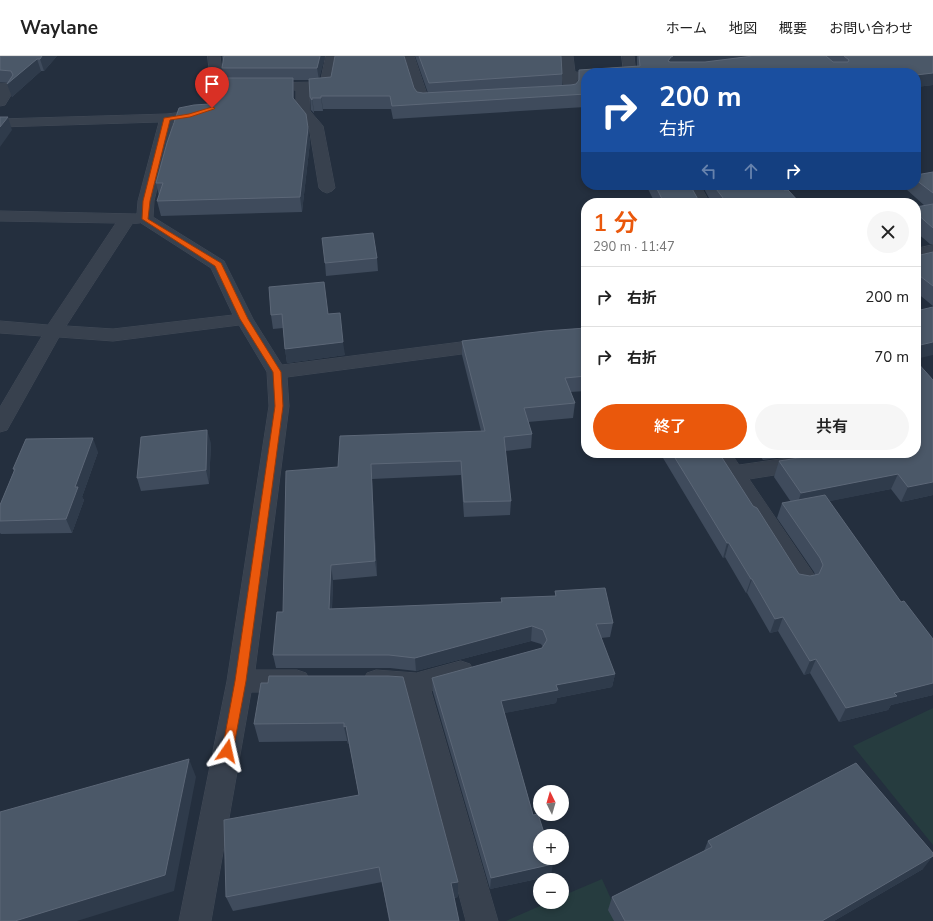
<!DOCTYPE html>
<html lang="ja">
<meta charset="utf-8">
<style>
:root{--surface:#fff;--page:#f6f6f6;--text:#222;--muted:#767676;--line:#e0e0e0;--accent:#ea580c}
body{margin:0;font-family:"Nunito Sans","Noto Sans JP",sans-serif;background:var(--page);color:var(--text);height:100vh;display:flex;flex-direction:column;font-size:15px;white-space:nowrap}
*{box-sizing:border-box;margin:0}
p{font-size:13px;color:var(--muted)}
.icon{flex:none;width:22px;height:22px;fill:none;stroke:currentColor;stroke-width:2;stroke-linecap:round;stroke-linejoin:round}
.map{position:relative;flex:1;overflow:hidden}
.panel{position:absolute;left:581px;top:142px;width:340px;height:260px;display:flex;flex-direction:column;background:var(--surface);border-radius:16px;box-shadow:0 2px 6px #0003}
.panel>*{flex:none}
.top-card{position:absolute;left:581px;top:12px;width:340px;height:122px;border-radius:16px;box-shadow:0 2px 6px #0003;background:#1a4fa0;color:#fff;overflow:hidden}
.needle{width:26px;rotate:355deg}
.fabs{position:absolute;left:533px;top:729px;display:grid;gap:8px}
.fabs a{display:grid;place-items:center;width:36px;height:36px;border-radius:50%;background:var(--surface);box-shadow:0 2px 6px #0003;font-size:20px}
.pin{position:absolute;display:grid;place-items:center;width:34px;height:34px;color:#fff;margin:-41px -17px;border-radius:50% 50% 50% 0;rotate:-45deg;box-shadow:0 0 4px #0007}
.pin .icon{rotate:45deg}
.me{position:absolute;width:44px;margin:-22px;rotate:11deg;stroke-linejoin:round;filter:drop-shadow(0 0 3px #0008)}
.turn{display:flex;align-items:center;gap:14px;height:84px;padding:0 12px;font-size:18px}
.turn .icon{width:52px;height:52px;stroke-width:2.5}
.turn b{display:block;font-size:28px;line-height:34px}
.lanes{display:flex;align-items:center;height:38px;padding:0 12px;background:#0003;justify-content:center;gap:20px;direction:ltr}
.lanes .off{opacity:.35}
.round{display:grid;place-items:center;flex:none;width:42px;height:42px;border-radius:21px;background:var(--page)}
.summary{display:flex;align-items:center;justify-content:space-between;height:68px;padding:0 12px}
h1{font-size:24px;font-weight:600;line-height:30px;color:var(--accent)}
.action{display:flex;gap:8px;margin-top:auto;padding:8px 12px}
.action a{flex:1;height:46px;border-radius:24px;background:var(--accent);color:#fff;font-size:16px;font-weight:600;line-height:46px;text-align:center}
.action a+a{background:var(--page);color:var(--text)}
ul{padding:0;list-style:none}
li{display:flex;align-items:center;gap:12px;height:60px;padding:0 12px;border-top:1px solid var(--line)}
li div{flex:1}
li b{display:block;font-size:15px}
li em{font-style:normal}
header{display:flex;align-items:center;gap:24px;box-sizing:border-box;height:56px;padding:0 20px;background:var(--surface);border-bottom:1px solid var(--line)}
header strong{font-size:19px}
nav{display:flex;gap:22px;margin-inline-start:auto;font-size:14px}
.map>svg:first-child{display:block}
.green{fill:#263c3f}
.lines{fill:none;stroke-linecap:round;stroke-linejoin:round}
.minor-casing{stroke:#414a57;stroke-width:1}
.minor{fill:#38414e;fill-rule:evenodd}
.wall{fill:#3f4b5c}
.shaded-wall{fill:#2f3b4b}
.building{fill:#4b5868;stroke:#5c6777}
.route{fill:#ea580c;stroke:#983908}
</style>
<header>
<strong>Waylane</strong>
<nav><a>ホーム</a><a>地図</a><a>概要</a><a>お問い合わせ</a></nav>
</header>
<div class="map">
<svg width="933" height="865" viewBox="0 0 933 865">
<rect width="100%" height="100%" fill="#242f3e"/>
<path class="green" d="M933,652V789L853,690Z
M602,823L621,865H506L549,846H562V840Z"/>
<g class="lines">
<g class="minor-casing">
<path id="minor" d="M208,0H220L226,45L218,55L190,63L173,65L154,145L153,161L224,205L253,263L282,309L492,282L499,284L501,288L499,292L492,294L287,321L289,350L255,614H297L306,617L310,625L306,633L297,636H251L211,865H179L227,625L269,350L267,316L239,269L113,285L59,281L7,374L0,376V351L42,280L0,277V265L48,269L116,167L0,165V155L137,158L138,145L159,66L0,71V63L167,58C181,56 202,56 212,44ZM141,167L211,212L233,259L113,273L66,270L132,168Z
M326,0H338L332,30L331,33L309,34L310,55L323,70L335,132L332,135L327,137L322,135L319,132L309,71L296,56V34L264,35L259,34L257,31L259,28L264,27L320,26Z
M372,0H414L428,41L445,39L450,40L452,43L450,46C440,48 428,50 418,48L404,5L374,3Z
M561,0H573L575,16L589,17H586V24H576L577,36L575,39L547,41L542,40L540,37L542,34L563,32Z
M622,0H634L636,17H624Z
M0,27L14,28L16,31L5,49L0,50Z
M684,129H700L710,147H694Z
M933,189V199L916,203V193Z
M709,397H731L739,409L822,397H860L862,400L859,405L851,407L749,423L813,517L816,524L813,531L804,533L795,531Z
M461,605L470,608L474,616L470,624L431,635L498,865H466L406,639L376,636L367,633L363,625L367,617L376,614L416,617Z"/>
</g>
<use href="#minor" class="minor"/>
</g>
<path class="wall" d="M0,0H57L44,15H41L12,41L8,27L0,26Z
M222,0H325L319,22L414,32L417,36L423,37H428L415,0H561L562,18V29L576,28L578,26L579,14L637,10V0H933V29L916,31V17H586V53L585,51L393,63L391,53H323V55H314V57L311,54L310,41L309,24H293L294,36V45L308,72L310,86L302,156L161,160L157,145L159,140L156,127L209,48L217,42L225,32L224,22L222,12L223,7Z
M933,116V188H930L916,176V151L925,150L906,133L907,129H916V119Z
M646,129H690L700,147H655Z
M702,129H779L784,134L800,147H713L709,142Z
M933,196V250L916,236V200Z
M377,202L378,215L326,220L325,207Z
M269,231L328,258L345,299L287,307L285,293L283,272L273,273L271,259Z
M586,272V335L570,336L575,347L573,362L528,366L532,378L531,392L505,395L511,445L510,459L464,461L461,419L372,423L377,520L333,524L332,553L501,546V542L555,540V535L613,567L610,581L601,582L615,618L612,631L557,642L556,647L504,657L551,820L490,833L433,636L432,622L542,592L543,591L541,588L531,585L416,615L390,612H276L273,599L283,556L338,411L481,375L462,299V285Z
M211,387L209,428L141,435L137,422Z
M98,396L82,441L84,444L72,477L1,478L0,477V449L14,415L13,413Z
M660,397H719L753,450L799,518L810,520L815,519L814,516L777,462L782,447L791,446L774,421L779,405L916,397L933,439L901,446L891,433L829,445L901,546L933,583V639L891,649L888,654L839,666L810,617L804,619L778,575L770,577L747,537H746L725,501L723,502Z
M758,397H812L763,404Z
M388,620L458,826V841L454,842L459,865H389L382,826L233,855L226,841L359,739L349,688H348L347,685L259,686L254,668Z
M708,785L923,813L834,865H614L608,854L612,841L704,795Z"/>
<path class="shaded-wall" d="M42,0H57L44,15L40,3Z
M320,0H325L319,24L317,12Z
M673,0H764L674,12L668,5L671,1Z
M37,3L41,15L12,41L7,28Z
M933,17V29L916,31V19Z
M293,22L294,36V56L293,42Z
M321,40L323,53V55L321,42Z
M312,42L314,55V57L312,44Z
M8,61L12,74L0,91V71Z
M308,72L310,86L302,156L300,141Z
M343,286L345,299L287,307L285,293Z
M933,286V299L916,303V290Z
M207,374L211,387L209,428L206,414Z
M93,382L98,396L82,441L84,444L72,477L66,463L75,431Z
M371,408L372,423L377,520L375,505Z
M898,418L891,433L796,452L801,437Z
M933,426V439L901,446L908,431Z
M727,487H729L725,501L723,502Z
M331,509L333,524L331,567L329,553Z
M751,523H752L747,537H746Z
M783,561L778,575L770,577L775,563Z
M532,570L531,585L416,615L415,602Z
M816,603L810,617L804,619L810,605Z
M615,618L612,631L557,642L556,647L500,658L501,645L556,629Z
M933,627V639L891,649L888,654L839,666L846,652L894,637Z
M346,670L349,688H348L344,671Z
M189,703L196,721L174,835L77,865H15Z
M933,800L923,813L834,865H822Z
M553,808L551,820L490,833L491,822Z
M458,826V841L451,842V827Z"/>
<path class="building" d="M0,0H42L40,3H37L7,28L13,19L11,15L0,14Z
M224,0H320L317,12H222Z
M335,0H404L414,32L417,36L423,37L571,29L576,28L579,24V14L640,10L639,0H673L671,1L668,5L670,6H705L753,0H826L833,6H848L849,4L844,0H933V17L916,19V17H586V38L392,50L390,40H321V42H312V44L310,41L309,23L331,21Z
M419,0H561L562,18L429,27Z
M223,22H293V42L306,58L308,72L300,141L157,145L163,127H156L167,87L179,52L194,49L209,48L210,44L217,42L225,32Z
M0,61H8L0,71Z
M933,116V137L916,124V119Z
M655,129H690L700,147H664Z
M713,129H779L784,134H788L800,147H727Z
M933,148V172L916,157V151Z
M373,177L377,202L325,207L322,182Z
M933,196V230L916,217V200Z
M324,226L328,258L340,257L343,286L285,293L282,258L271,259L269,231Z
M933,251V286L916,290V255Z
M586,272V320L565,322L575,347L524,352L532,378L504,381L511,445L464,446L461,405L371,408L375,505L331,509L329,553L502,546L501,542L556,540L555,535L605,532L613,567L596,568L615,618L556,629L558,634L501,645L533,759L538,758L545,780H540V802H551L553,808L491,822L432,622L542,592L547,584L543,574L532,570L415,602L389,599H273L277,556H283L286,415L338,411L340,380L485,375L462,285L545,275Z
M916,305L933,324V426L908,431L898,418L801,437L779,405L831,397H916Z
M207,374L206,414L137,422L141,381Z
M93,382L75,431H78L66,463L0,465V449L15,413H13L26,383Z
M672,397H719L753,450L757,452L799,518L810,520L819,518L823,509L820,502L782,447L825,439L901,546L904,545L933,583V627L894,637L897,640L846,652L816,603L810,605L783,561L775,563L752,523H751L729,487H727Z
M269,620H388L403,621L458,826L451,827L459,865H390L379,811L226,841L224,764L359,739L346,670L344,671V667L254,668L261,627H268Z
M189,703L165,819L15,865H0V756Z
M856,707L933,797V800L822,865H625L612,841L712,791L708,785Z"/>
<path class="route" d="M212,51L215,52L214,53L190,61L170,64L150,145L148,163L221,207L248,263L281,316L283,350L246,625L233,695L231,699L227,700L223,699L222,695L235,625L275,350L273,316L240,263L215,210L142,163L143,145L164,62L189,58Z"/>
</svg>
<div class="fabs">
<a><svg class="needle" viewBox="-14 -14 28 28"><path d="M0-13l5 13h-10z" fill="#e53935"/><path d="M0 13l5-13h-10z" fill="#767676"/></svg></a>
<a>+</a>
<a>−</a>
</div>
<div class="pin" style="left:212px;top:52px;background:#d93025"><svg class="icon" aria-label="arrive" viewBox="0 0 24 24"><path d="M6 21V4h12l-3 4 3 4H6"/></svg></div>
<svg class="me" style="left:227px;top:695px" viewBox="-20 -20 40 40"><path d="M0-17L14 15 0 8-14 15z" fill="#ea580c" stroke="#fff" stroke-width="4"/></svg>
<div class="top-card">
<div class="turn"><svg class="icon" aria-label="right" viewBox="0 0 24 24"><path d="M7 20v-9h11M14 6l5 5-5 5"/></svg><div><b>200 m</b>右折</div></div>
<div class="lanes"><svg class="icon off" aria-label="left" viewBox="0 0 24 24"><path d="M17 20v-9H6M10 6l-5 5 5 5"/></svg><svg class="icon off" aria-label="ahead" viewBox="0 0 24 24"><path d="M12 20V5M6 11l6-6 6 6"/></svg><svg class="icon" aria-label="right" viewBox="0 0 24 24"><path d="M7 20v-9h11M14 6l5 5-5 5"/></svg></div>
</div>
<section class="panel">
<div class="summary"><div><h1>1 分</h1><p>290 m · 11:47</p></div><a class="round"><svg class="icon" aria-label="close" viewBox="0 0 24 24"><path d="M6 6l12 12M18 6L6 18"/></svg></a></div>
<ul>
<li><svg class="icon" aria-label="right" viewBox="0 0 24 24"><path d="M7 20v-9h11M14 6l5 5-5 5"/></svg><div><b>右折</b></div><em>200 m</em></li>
<li><svg class="icon" aria-label="right" viewBox="0 0 24 24"><path d="M7 20v-9h11M14 6l5 5-5 5"/></svg><div><b>右折</b></div><em>70 m</em></li>
</ul>
<div class="action"><a>終了</a><a>共有</a></div>
</section>
</div>
